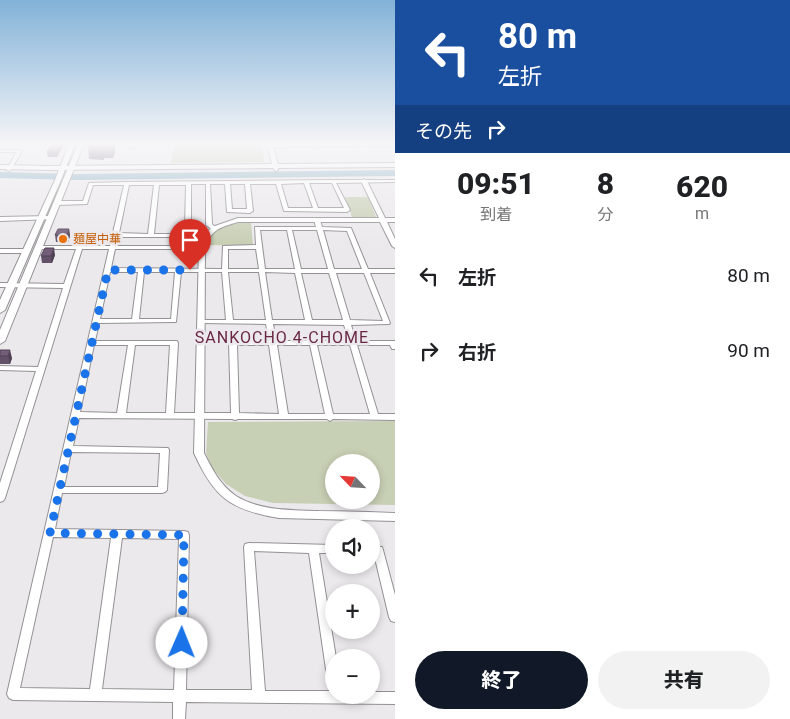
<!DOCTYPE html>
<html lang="ja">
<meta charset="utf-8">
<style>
:root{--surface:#fff;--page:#f2f2f2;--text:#202124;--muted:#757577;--accent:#111827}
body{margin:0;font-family:Roboto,"Noto Sans JP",sans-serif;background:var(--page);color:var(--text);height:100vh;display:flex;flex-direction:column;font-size:19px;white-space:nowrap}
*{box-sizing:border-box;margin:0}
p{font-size:16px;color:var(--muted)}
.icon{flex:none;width:28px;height:28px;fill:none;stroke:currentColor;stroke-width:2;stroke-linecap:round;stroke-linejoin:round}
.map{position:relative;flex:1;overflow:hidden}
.sheet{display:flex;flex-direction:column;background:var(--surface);width:395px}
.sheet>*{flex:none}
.guide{background:#1a4fa0;color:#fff;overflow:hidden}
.needle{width:32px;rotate:295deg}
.controls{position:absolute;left:325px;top:454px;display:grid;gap:10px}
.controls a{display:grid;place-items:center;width:55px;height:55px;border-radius:50%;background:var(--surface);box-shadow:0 2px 8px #0003;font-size:25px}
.pin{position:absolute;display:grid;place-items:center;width:42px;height:42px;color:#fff;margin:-51px -21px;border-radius:50% 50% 50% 0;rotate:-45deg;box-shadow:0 0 5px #0007}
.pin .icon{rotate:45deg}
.me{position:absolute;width:55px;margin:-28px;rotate:1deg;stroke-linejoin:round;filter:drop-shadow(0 0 4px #0008)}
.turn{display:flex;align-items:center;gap:18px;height:105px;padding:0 20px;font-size:22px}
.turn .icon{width:65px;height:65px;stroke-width:2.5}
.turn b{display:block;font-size:35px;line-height:42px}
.then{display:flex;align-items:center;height:48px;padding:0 20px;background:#0003;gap:10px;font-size:19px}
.eta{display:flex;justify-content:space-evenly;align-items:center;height:85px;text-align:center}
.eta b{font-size:30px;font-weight:800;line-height:35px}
.button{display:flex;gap:10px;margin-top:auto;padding:10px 20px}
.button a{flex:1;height:58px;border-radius:30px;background:var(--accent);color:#fff;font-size:20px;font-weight:800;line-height:58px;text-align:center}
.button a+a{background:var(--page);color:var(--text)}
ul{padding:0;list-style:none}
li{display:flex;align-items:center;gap:15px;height:75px;padding:0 20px}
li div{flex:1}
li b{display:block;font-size:19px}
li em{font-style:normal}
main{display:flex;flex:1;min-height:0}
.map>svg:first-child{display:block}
.green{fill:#c7cfb4;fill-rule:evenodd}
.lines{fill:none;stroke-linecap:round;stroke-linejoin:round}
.river{fill:#8aafc1;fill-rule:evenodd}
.minor-casing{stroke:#949195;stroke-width:2}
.tertiary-casing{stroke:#949195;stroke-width:2}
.secondary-casing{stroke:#949195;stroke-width:2}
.minor{fill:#fff;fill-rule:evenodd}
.tertiary{fill:#fff;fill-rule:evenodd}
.secondary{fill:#fff;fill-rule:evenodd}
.wall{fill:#625168}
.shaded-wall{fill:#504255}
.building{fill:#725e79;stroke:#504255}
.route{stroke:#1a73e8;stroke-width:9;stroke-dasharray:0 16.2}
.food-dot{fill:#e8710a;stroke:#ece9ed;stroke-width:2}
.labels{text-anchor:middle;stroke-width:5;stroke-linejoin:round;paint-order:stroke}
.far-food-label{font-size:12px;fill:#c56008;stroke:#ece9ed;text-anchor:start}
.neighbourhood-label{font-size:16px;letter-spacing:1px;fill:#6a2743;stroke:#ece9ed}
</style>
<main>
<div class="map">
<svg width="395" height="719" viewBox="0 0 395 719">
<rect width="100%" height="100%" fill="#ece9ed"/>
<path class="green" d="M174,144H262L264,162L171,163Z
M345,197H368L376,217H352Z
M240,222H251L253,246L208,245V236L215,230Z
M395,421V505L273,503L245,496L226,484L212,468L206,453L208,422ZM371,462V500H334V462Z"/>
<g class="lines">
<path class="river" d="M395,170V176L78,180L0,178V172L78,174Z"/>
<g class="minor-casing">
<path id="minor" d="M127,144H131V148H127Z
M0,150H20L22,151L10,171L6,170L17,152H0Z
M331,180H395V182L336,183L350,210L347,212L284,211L276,184H250L253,211L250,213L227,212L225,184H210L212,224L216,228L213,230L206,225V184H191V226L182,237H118L116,246H202L204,247V249H115L111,268L222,269L223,246L256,245L255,227H316L314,220L317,218L320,220L322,227L351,228L368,269H395V273H370L390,323L389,324L351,325L356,341H395V349H392L390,345H357L378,414H395V420L333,419L330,421L327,419H238L235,420L232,419L79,418L73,446L168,448L169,450L167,490L165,492L162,493H62L55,529L184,531L188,532L189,535L186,690H252L244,547L245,544L249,543L334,545V553H319L336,658H334V689L330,687L328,683L309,553L254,551L265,691H334V695H371V692H395V704L186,702L185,719H173V702L13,700L9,698L7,694L109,249H82L5,498L3,501L0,502V483L36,371L0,370V366L38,367L63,288L0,287V283L64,284L76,249H40L37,247L38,246H110L124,185H93L87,204L57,205L54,203L57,201H83L89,183L127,182ZM304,183L313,208H288L281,184ZM309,183H332L344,208H318ZM230,184H245L247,209H232ZM129,185H154L148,234L119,233ZM159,185H186L185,226L178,234H154ZM260,230H287L295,269H265ZM292,230H317L328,269H301ZM323,230L347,231L362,269H334ZM228,249H256L259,269H228ZM110,272H138L132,319H100ZM144,272H175L171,319H139ZM181,272H222L226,320H202L199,322L200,323L266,324L269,341H233L229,343L231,413H174L178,343L177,341H95L99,323L176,322ZM228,272H259L266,320H233ZM265,272L295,273L305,320H272ZM301,273H329L343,320H312ZM336,273H364L383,321L350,320ZM273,324L344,325L349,341H276ZM94,345H128L117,413L80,412ZM135,345H170L166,413H126ZM237,345H269L279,414L239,413ZM277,345H310L325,414H288ZM317,345H350L370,414H333ZM71,452L160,453L158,487H64ZM53,537L111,538L90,689L20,688ZM122,538L179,539L174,690L102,689Z
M50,216L52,217V219L0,221V217Z
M0,249H27L30,251L27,253H0Z
M371,546L382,547L383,550L395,595V622L391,621L389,617L374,554H371Z"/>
</g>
<g class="tertiary-casing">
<path id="tertiary" d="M267,144H395V146L273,147L278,164L395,163V167L278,168V170L276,171L273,168L50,170L0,169V165L50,166L272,164Z
M364,179L367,181L385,218H395V222H387L395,239V248L392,246L380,222H238C221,227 211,229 205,248L204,453C212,469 220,485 236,496C260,511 291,510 318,511C344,511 369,512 395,513V521L279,518C230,510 214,497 194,453L199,248L204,235L212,227L238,218H379L361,181Z"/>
</g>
<g class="secondary-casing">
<path id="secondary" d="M69,144H75L61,180L5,310L0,313V300L55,180Z
M78,144H84L5,341L0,344V330Z"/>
</g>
<use href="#minor" class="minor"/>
<use href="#tertiary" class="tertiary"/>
<use href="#secondary" class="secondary"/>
</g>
<path class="wall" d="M52,144H63L57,157H48L47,152Z
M88,144H115V151L113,158H104V160L89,159Z
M69,229L70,236L68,242H56L55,235Z
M55,255L52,263H42L41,256Z
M0,350L12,358L10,364H0Z"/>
<path class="shaded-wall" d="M61,144H63L64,145L57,157V152Z
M103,144L104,158V160L102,145Z
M112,144H115V151L113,158Z
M69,229L70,236L68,242L67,235Z
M54,248L55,255L52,263L51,256Z
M10,350L12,358L10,364L8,356Z"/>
<path class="building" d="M52,144H61L57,152H47Z
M58,229H69L67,235H55Z
M45,248H54L51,256H41Z
M0,350H10L8,356H0Z"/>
<linearGradient id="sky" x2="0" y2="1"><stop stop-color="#82b2d8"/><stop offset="0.59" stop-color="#f6f5f7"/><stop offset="1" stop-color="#f6f5f7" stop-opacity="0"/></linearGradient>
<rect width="395" height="244" fill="url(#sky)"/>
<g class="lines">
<path class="route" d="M182,643L184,535L50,533L108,270H190"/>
</g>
<circle class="food-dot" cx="63" cy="239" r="5"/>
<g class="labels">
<g class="far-food-label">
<text x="73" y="243">麺屋中華</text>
</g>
<g class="neighbourhood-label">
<text x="282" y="343">SANKOCHO 4-CHOME</text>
</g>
</g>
</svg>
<div class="controls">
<a><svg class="needle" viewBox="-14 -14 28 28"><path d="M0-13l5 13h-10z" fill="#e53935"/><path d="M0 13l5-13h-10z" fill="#757577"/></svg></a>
<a><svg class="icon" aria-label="sound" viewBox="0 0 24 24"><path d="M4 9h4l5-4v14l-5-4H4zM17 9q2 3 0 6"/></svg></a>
<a>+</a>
<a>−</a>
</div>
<div class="pin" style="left:190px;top:270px;background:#d93025"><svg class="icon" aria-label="arrive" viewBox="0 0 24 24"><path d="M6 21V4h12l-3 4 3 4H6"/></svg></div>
<svg class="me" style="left:182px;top:643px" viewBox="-20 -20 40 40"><circle r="19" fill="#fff"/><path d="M0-13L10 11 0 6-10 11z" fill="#1a73e8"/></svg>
</div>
<section class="sheet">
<div class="guide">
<div class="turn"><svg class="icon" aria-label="left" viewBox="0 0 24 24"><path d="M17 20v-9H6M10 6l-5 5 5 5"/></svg><div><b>80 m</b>左折</div></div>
<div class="then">その先<svg class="icon" aria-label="right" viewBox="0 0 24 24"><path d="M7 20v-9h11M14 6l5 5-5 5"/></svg></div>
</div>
<div class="eta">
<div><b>09:51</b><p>到着</p></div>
<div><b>8</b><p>分</p></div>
<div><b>620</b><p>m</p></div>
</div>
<ul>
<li><svg class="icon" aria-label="left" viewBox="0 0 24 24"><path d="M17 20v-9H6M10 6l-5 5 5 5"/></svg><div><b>左折</b></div><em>80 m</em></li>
<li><svg class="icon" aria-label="right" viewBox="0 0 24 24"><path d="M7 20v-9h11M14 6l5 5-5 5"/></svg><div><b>右折</b></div><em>90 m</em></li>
</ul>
<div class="button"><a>終了</a><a>共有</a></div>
</section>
</main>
